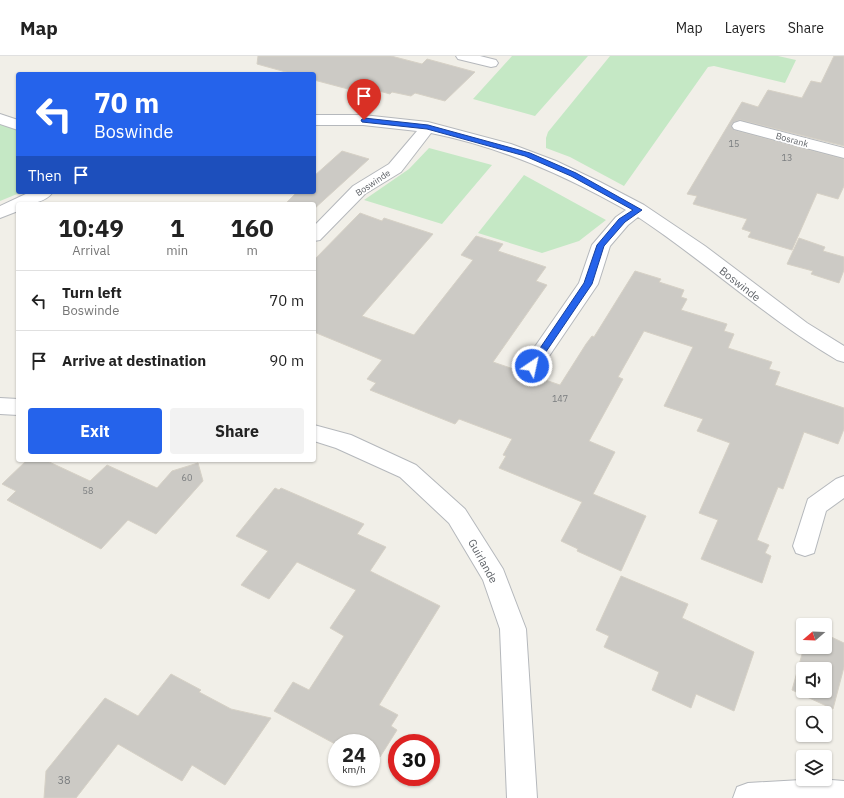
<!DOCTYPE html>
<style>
:root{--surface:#fff;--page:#f2f2f2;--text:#222;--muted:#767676;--line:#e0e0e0;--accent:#2563eb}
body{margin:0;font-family:"IBM Plex Sans",sans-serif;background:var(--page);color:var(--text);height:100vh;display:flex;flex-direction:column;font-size:15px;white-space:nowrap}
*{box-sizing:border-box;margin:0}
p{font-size:13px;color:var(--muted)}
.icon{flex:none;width:22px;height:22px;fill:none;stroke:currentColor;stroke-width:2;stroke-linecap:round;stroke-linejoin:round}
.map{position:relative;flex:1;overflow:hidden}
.side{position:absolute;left:16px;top:146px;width:300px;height:260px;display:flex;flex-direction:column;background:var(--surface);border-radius:4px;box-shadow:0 1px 3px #0004}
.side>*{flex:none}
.top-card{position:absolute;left:16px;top:16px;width:300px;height:122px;border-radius:4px;box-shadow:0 1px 3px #0004;background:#2563eb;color:#fff;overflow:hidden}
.needle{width:26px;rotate:251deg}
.buttons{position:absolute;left:796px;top:562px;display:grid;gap:8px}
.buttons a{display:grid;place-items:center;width:36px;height:36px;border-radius:4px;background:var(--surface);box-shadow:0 1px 3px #0004;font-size:20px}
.speed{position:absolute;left:328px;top:678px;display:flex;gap:8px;font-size:20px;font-weight:700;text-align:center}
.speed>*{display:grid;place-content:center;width:52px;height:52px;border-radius:50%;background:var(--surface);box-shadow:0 1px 3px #0004;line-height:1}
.speed small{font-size:10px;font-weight:400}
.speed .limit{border:6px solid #d22;background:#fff;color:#111}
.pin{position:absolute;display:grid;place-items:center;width:34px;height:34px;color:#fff;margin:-41px -17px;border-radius:50% 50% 50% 0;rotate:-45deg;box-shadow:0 0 4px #0007}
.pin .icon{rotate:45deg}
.me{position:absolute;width:44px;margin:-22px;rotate:34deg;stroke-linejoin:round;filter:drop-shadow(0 0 3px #0008)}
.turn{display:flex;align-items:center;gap:14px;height:84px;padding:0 12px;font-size:18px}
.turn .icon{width:52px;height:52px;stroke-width:2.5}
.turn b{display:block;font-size:28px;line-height:34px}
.then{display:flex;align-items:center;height:38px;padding:0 12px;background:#0003;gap:8px;font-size:15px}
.eta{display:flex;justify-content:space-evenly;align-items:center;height:68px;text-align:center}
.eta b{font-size:24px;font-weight:800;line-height:28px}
.primary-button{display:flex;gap:8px;margin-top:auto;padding:8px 12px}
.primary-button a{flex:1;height:46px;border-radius:4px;background:var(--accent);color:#fff;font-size:16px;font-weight:800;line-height:46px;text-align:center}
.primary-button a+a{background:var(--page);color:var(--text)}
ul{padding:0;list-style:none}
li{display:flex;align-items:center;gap:12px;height:60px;padding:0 12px;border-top:1px solid var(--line)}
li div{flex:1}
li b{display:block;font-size:15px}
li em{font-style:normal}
header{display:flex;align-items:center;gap:24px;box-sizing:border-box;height:56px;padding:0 20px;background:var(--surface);border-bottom:1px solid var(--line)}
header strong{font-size:19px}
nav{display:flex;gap:22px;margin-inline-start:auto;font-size:14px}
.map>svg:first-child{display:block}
.green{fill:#c5e8c5}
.building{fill:#cccac5;stroke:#d6d1c6;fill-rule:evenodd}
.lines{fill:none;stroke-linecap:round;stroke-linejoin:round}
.minor-casing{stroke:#b5b8bc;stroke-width:2}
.minor{fill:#fff;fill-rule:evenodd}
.route{fill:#2563eb;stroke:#184099}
.labels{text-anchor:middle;stroke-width:3.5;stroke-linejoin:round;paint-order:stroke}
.far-street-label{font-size:9px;fill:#5f6368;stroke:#fff}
.number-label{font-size:9px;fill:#7a7d7f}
.street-label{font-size:11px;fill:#5f6368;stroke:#fff}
.near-number-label{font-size:11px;fill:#7a7d7f}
</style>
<header>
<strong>Map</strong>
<nav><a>Map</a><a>Layers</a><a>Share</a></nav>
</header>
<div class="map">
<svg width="844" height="742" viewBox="0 0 844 742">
<rect width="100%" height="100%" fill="#f1efe8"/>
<path class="green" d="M512,0H588L535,60L473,43Z
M610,0H778L796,4L785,27L714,10L708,11L624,130L570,101L546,92V82L548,76Z
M0,68L18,74V136H22L0,145Z
M429,92L492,109L442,168L364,144L409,113Z
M524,119L606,164L579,185L542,197L478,177Z"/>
<path class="building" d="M258,0H391L422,8L427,3L475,16L445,45L415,37L411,40L392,36L390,38L354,28L348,33L314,24V18H293L257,8Z
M834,0H844V90L740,64L734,66L731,69L734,74L844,103V130L838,143L817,137L792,194L748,181L751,176L742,173L747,163L693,148L697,140L687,138L742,46L758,51L768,34L802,42L811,25L821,27Z
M342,95L369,103L314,153V148H285L297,136H314V120Z
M360,157L382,165L384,162L433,178L362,260L414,279L473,204L461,199L476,180L503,188L498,195L546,211L536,225L547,229L493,306L560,329L586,288L592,280L594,281L635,215L661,223L659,226L684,234L681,241L687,243L681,254L727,268L724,275L734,278L728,292L772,306L769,313L780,316L775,329L844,352V373L838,388L804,376L783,433L778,431L757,484L769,489L765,497L771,500L762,527L701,503L718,464L699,457L730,387L697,375L703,363L664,350L693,291L644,275L618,321L623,323L589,385L615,396L593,438L646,460L621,515L577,495L578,493L561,485L582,446L499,412L506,400L503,399L512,383L459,363L455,368L370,334L376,327L367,323L382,304L314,276V204Z
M799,182L825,191L823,195L844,201V214L839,227L811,218L813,215L787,208Z
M27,404H45L90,425L107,409L157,432L172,415L198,407L203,425L156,478L128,464L101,493L7,444L16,435L2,428Z
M275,432L279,434L281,432L364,468L357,478L386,491L370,515L440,550L379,649L398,659L391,670L397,674L380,701L374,698L371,703V687H337V689L274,655L293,626L309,634L344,580L330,572L356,534L297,506L269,543L241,529L268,495L236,480Z
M621,520L688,548L682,562L754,596L734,655L696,638L691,652L652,634L659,616L604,591L609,580L596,574Z
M825,578L844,587V611L833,653L792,634L804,591H825ZM803,613H825V635H803Z
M171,618L201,634L199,636L231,653L271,662L225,729L192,709L182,725L118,688L76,742H44L46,715L105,642L138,660Z"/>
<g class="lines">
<g class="minor-casing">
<path id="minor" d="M456,0H480L496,4L498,7L496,10L491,11L458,3Z
M0,58L18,64V74L0,68Z
M314,59H363L428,66L511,88L556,105L600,126L644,149L705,190L807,267L844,290V306L837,304C766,262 706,206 638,161L628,169L610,190L598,228L539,315L532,317L525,315L522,310L525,305L579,227L592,189L616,161L626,154C564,119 501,91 431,77L401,116L365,138L320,184L314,185V170L353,130L389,108L417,75L363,69H314Z
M740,65L844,92V102L734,73L732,70L734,67Z
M30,136H53C45,147 30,148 18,148V155L0,162V150Z
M0,342L18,343V359L0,358Z
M314,369L351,379L416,409L465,453L503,513L526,573L537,742H507L500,573L483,524L449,467L400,421L336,392L314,385Z
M844,420V442L826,455L814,497L805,500L796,497L793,490L808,443L836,423Z
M819,723L844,725V742H733L737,731L748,727Z"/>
</g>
<use href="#minor" class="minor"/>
</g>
<path class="route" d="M364,62L428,69L530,97L576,117L642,154L625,166L604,190L592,228L535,312L532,313L528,310L584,227L597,189L619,163L633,154L571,120L525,100L427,73L362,66L361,64Z"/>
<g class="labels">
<g class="far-street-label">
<text transform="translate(792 84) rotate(15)" y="3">Bosrank</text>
<text transform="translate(373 127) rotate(-34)" y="3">Boswinde</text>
</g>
<g class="number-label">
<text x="734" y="91">15</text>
<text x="787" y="105">13</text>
<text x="560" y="346">147</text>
<text x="187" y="425">60</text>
<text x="88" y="438">58</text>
</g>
<g class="street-label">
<text transform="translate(740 228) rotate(38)" y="4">Boswinde</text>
<text transform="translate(483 505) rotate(61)" y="4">Guirlande</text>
</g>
<g class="near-number-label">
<text x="64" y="728">38</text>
</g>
</g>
</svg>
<div class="buttons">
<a><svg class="needle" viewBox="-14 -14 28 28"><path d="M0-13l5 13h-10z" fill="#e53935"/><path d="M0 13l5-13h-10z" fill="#767676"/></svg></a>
<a><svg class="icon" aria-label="sound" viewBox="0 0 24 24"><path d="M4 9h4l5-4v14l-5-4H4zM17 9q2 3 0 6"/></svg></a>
<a><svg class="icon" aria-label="search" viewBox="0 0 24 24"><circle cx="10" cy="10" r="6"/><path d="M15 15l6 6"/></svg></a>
<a><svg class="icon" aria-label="layers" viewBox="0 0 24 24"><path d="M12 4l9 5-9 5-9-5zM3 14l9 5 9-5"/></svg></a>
</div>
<div class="speed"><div>24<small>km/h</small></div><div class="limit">30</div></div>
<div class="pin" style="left:364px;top:64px;background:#d93025"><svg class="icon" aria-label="arrive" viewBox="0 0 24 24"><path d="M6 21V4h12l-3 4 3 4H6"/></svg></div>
<svg class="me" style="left:532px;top:310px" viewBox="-20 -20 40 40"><circle r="17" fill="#2563eb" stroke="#fff" stroke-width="3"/><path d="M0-11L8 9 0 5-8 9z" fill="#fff"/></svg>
<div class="top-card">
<div class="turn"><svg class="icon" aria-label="left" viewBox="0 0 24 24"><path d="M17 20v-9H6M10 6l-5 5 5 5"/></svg><div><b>70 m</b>Boswinde</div></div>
<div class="then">Then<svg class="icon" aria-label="arrive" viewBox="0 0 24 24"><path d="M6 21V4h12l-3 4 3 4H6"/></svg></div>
</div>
<section class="side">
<div class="eta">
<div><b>10:49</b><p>Arrival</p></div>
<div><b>1</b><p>min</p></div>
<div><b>160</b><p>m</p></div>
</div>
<ul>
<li><svg class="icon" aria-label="left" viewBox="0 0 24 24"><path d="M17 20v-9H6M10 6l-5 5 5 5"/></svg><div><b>Turn left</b><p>Boswinde</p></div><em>70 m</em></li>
<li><svg class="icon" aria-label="arrive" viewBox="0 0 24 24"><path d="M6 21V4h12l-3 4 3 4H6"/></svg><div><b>Arrive at destination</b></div><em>90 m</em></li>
</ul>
<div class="primary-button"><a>Exit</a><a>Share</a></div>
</section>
</div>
